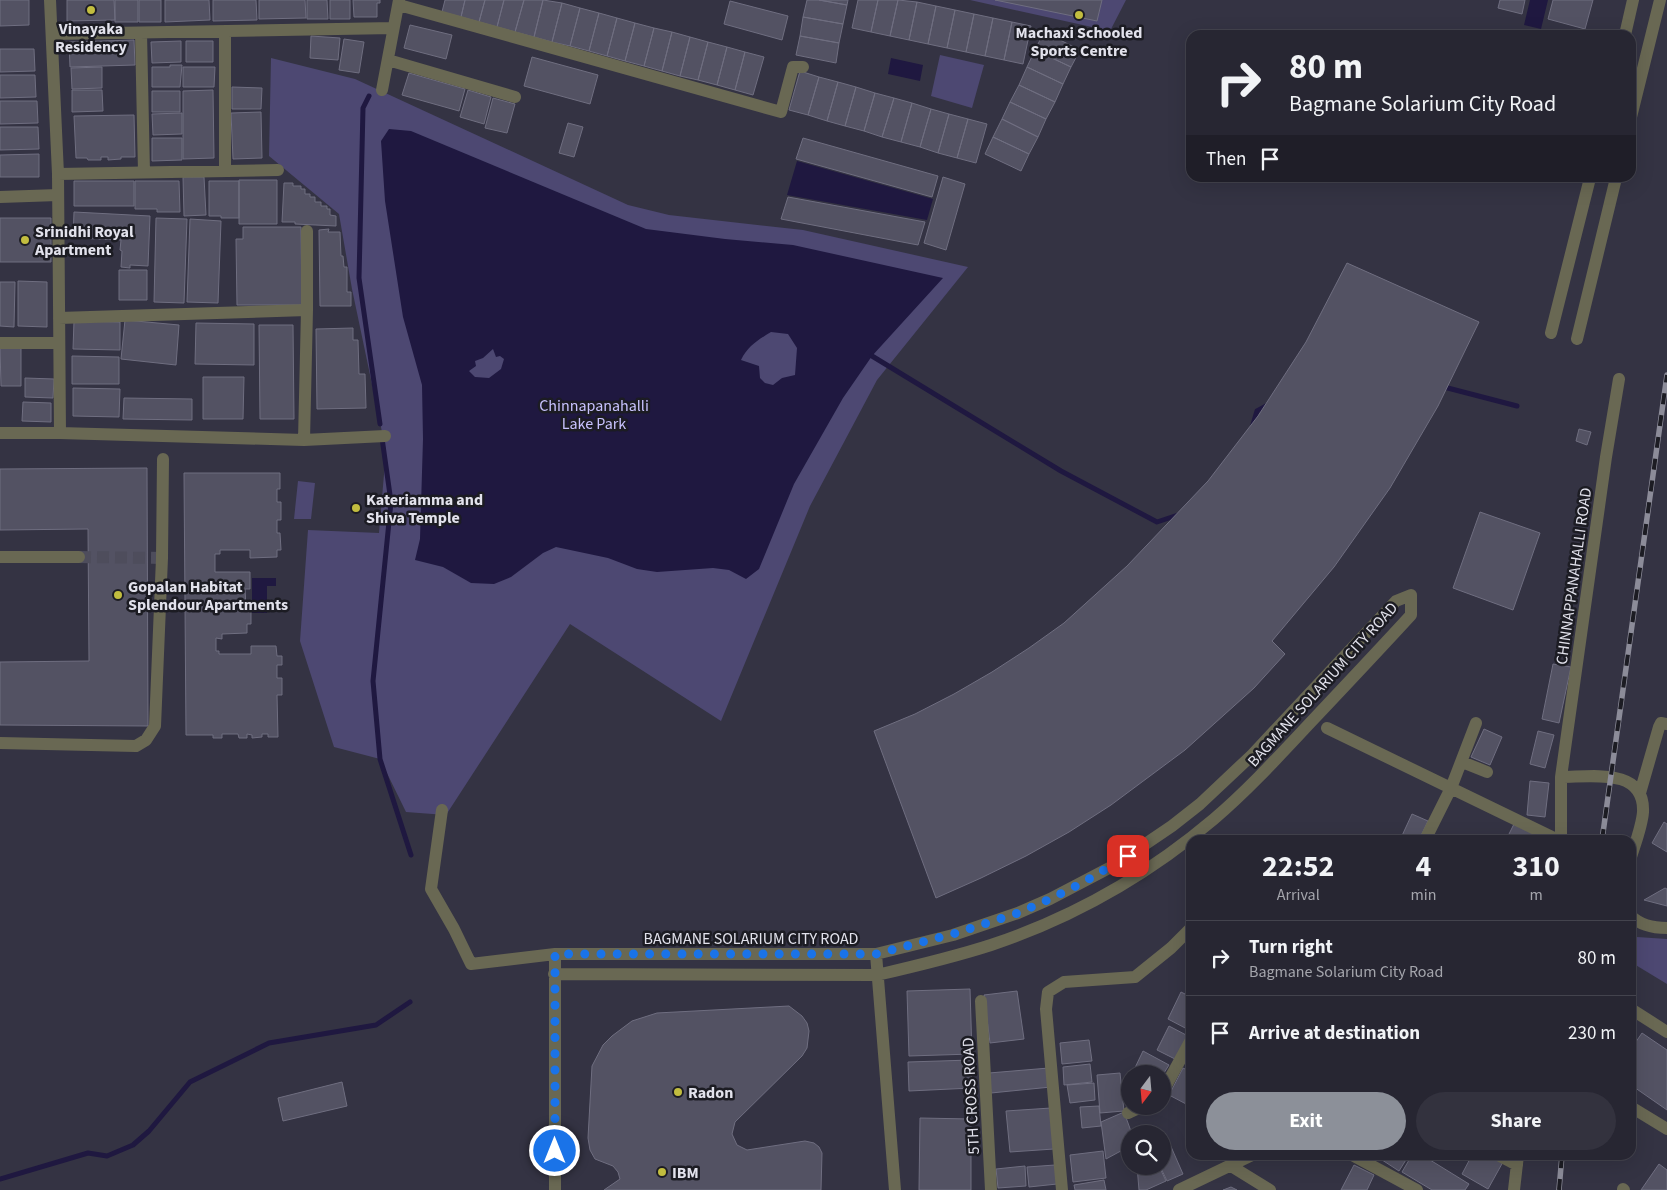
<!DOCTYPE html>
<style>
:root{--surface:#272632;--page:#33323e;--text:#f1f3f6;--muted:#a4a5ac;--line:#43434d;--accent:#8c9099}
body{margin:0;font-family:"Source Sans 3",sans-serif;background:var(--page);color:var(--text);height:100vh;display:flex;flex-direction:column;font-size:19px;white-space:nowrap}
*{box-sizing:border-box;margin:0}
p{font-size:16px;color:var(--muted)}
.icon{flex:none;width:28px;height:28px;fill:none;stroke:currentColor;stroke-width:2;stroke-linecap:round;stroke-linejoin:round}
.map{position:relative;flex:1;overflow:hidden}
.panel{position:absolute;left:1186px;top:835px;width:450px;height:325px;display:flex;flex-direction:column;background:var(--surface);border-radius:15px;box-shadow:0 5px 20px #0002,0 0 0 1px var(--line)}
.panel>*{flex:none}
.hud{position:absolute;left:1186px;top:30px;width:450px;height:152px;border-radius:15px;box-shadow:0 5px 20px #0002,0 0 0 1px var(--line);background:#272632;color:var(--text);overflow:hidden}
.needle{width:32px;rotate:196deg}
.tools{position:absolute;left:1121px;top:1065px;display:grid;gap:10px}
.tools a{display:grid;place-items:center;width:50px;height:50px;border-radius:50%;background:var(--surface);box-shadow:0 5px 20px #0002,0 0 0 1px var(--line);font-size:25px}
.pin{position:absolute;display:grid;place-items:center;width:42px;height:42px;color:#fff;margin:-21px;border-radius:10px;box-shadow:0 2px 8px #0006}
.me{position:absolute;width:55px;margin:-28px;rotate:0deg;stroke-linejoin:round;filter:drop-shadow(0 0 4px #0008)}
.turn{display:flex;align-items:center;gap:18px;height:105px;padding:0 20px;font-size:22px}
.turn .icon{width:65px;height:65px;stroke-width:2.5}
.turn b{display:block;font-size:35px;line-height:42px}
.then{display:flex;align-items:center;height:48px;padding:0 20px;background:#0003;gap:10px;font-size:19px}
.eta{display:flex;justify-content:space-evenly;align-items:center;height:85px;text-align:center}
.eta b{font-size:30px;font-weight:700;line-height:35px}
.cta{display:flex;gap:10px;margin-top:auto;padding:10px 20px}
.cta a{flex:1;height:58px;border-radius:30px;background:var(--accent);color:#fff;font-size:20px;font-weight:700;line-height:58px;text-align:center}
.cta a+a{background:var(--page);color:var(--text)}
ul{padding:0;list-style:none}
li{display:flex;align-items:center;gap:15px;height:75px;padding:0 20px;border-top:1px solid var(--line)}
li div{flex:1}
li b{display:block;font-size:19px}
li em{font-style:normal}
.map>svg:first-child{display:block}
.green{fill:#4d4872}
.water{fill:#1f1840;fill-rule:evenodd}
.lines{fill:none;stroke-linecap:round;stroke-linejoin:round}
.stream{stroke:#1f1840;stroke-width:5}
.building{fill:#535263;stroke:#6f6e80}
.minor-tunnel{stroke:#4e4d5c;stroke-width:12;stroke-dasharray:12 6;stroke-linecap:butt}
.minor{stroke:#696853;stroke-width:12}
.rail-casing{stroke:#8c8c99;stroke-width:5.5}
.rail{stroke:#1c1c23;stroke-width:4;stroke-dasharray:11;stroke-linecap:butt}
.route{stroke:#1a73e8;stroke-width:9;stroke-dasharray:0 16.2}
.poi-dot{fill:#c2bd3f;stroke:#1c1c23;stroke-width:2}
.labels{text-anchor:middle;stroke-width:5;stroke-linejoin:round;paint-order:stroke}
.poi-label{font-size:16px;font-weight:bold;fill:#e2e2ec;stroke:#1c1c23;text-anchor:start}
.park-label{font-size:16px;fill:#c8c2fe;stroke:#1c1c23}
.street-label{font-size:16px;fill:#e2e2ec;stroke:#1c1c23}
</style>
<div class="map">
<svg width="1667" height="1190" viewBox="0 0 1667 1190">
<rect width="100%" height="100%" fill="#343343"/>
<path class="green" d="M970,0H1126L1110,31Z
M940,55L984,65L972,108L931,96Z
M271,58L355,79L628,205L669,215L803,230L968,267L877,380L810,506L721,721L570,624L446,815L406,812L380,759L334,747L300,641L308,530L379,533L386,451L352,289L339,214L269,156Z
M298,481L315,483L311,519H294Z
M1637,937L1667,939V984L1634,964Z"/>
<path class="water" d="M1530,0H1548L1541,29L1524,25Z
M891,58L923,65L920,81L888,74Z
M389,129L411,131L646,229L725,239L793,245L943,278L872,356L843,398L794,484L759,569L746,579L729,570L713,568L657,572L637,569L608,558L556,547L543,553L511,577L494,584L471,583L443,567L415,560L420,539L423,439L422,385L403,317L385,201L381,141ZM771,332L788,334L797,348L795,375L782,378L773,385L765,383L760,378L759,366L741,360C748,346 758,340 771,332ZM493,349L496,357L500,356L504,359L501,369L489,378L475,377L469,371L476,366L475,361L483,358Z
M797,161L933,199L927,220L787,195Z
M252,578H276V586H267V613H252Z"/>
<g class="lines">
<path class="stream" d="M369,96L363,108L359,278L380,424
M872,356L1061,471L1157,522L1181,514
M1440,386L1517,406
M1252,428L1257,411L1268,405
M382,438L391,502L373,681L380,759L411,855
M0,1179L88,1153L107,1156L133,1145L149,1131L190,1082L269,1043L376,1025L410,1002"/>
</g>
<path class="building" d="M0,0H29V25L0,26Z
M67,0H114L115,20L67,21Z
M115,0H138V22H115Z
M139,0H161V22H139Z
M165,0H209L210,20L165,22Z
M213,0H256L257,20L213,21Z
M259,0H305L306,18L259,19Z
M307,0H327L328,19H307Z
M330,0H350V19H330Z
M353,0H380V3H377V17H354Z
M445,0H465L461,17L442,12Z
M465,0H485L479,22L461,17Z
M485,0H504L497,27L479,22Z
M504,0H524L515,32L497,27Z
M524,0H543L534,37L515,32Z
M543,0L562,3L552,42L534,37Z
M807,0H819L847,5L843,24L803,17Z
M819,0H848L847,5Z
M858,0H878L871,32L852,28Z
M878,0H898L890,36L871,32Z
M898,0L917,2L909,40L890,36Z
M995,0H1102L1097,21Z
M1500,0H1525L1522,14L1498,8Z
M1553,0H1593L1585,29L1548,19Z
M730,1L788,16L782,40L724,24Z
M917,2L936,6L928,44L909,40Z
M562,3L580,8L570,46L552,42Z
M936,6L955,10L947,48L928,44Z
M580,8L599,13L589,51L570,46Z
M955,10L974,14L966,52L947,48Z
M599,13L617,18L607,56L589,51Z
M974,14L993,18L985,56L966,52Z
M803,17L843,24L839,43L800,36Z
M617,18L635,23L625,61L607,56Z
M993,18L1012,22L1004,60L985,56Z
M1012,22L1031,26L1023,64L1004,60Z
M635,23L654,28L644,66L625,61Z
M410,25L452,35L446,59L404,48Z
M654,28L672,32L662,71L644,66Z
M672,32L690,37L680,76L662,71Z
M1044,32L1080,50L1071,67L1035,50Z
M311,36L340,38L338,60L310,58Z
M800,36L839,43L836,63L796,55Z
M690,37L708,42L698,80L680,76Z
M344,39L364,42L359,73L339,70Z
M134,40L135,65L70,67L69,42Z
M181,41V62L152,63L151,42Z
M186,41H213V62H186Z
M708,42L727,47L717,85L698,80Z
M727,47L745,52L735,90L717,85Z
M0,49H34L35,71L0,72Z
M1035,50L1071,67L1063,84L1027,67Z
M745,52L764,57L753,95L735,90Z
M532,57L598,75L590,104L524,86Z
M170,65H182L180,87H152V67H170Z
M102,67V88L72,89L71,68Z
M183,67H215L214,87H183Z
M1027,67L1063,84L1055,102L1019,85Z
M800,71L819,77L808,115L789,110Z
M409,73L465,89L459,111L402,95Z
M0,75H35L36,97L0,98Z
M819,77L838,82L827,121L808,115Z
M838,82L856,87L845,126L827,121Z
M1019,85L1055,102L1046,119L1010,102Z
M232,87L262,88L261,109H232Z
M856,87L875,93L864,131L845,126Z
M72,90H102L103,111L72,112Z
M213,90L214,158L183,159V91Z
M468,90L491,97L484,124L460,117Z
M152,91H180V112H152Z
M875,93L894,98L882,137L864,131Z
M493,98L515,104L507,133L485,128Z
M894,98L912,103L901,142L882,137Z
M0,101H37L38,123L0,124Z
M1010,102L1046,119L1038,137L1002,119Z
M912,103L931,109L920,147L901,142Z
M931,109L949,114L938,153L920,147Z
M261,112L262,158L233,159L231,113Z
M182,113V134L153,135L152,114Z
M949,114L968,119L957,158L938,153Z
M134,115L135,157H121V159L108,160V157H101V160H88L87,158H76L74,116Z
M968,119L987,124L976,163L957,158Z
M1002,119L1038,137L1029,154L993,137Z
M568,123L583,127L574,157L559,153Z
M0,127H38L39,149L0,150Z
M993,137L1029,154L1021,171L985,154Z
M152,138H182V160L152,161Z
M803,138L938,176L932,197L796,159Z
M39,154V177H0V155Z
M183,177H204L206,215L184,216Z
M943,177L965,184L946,250L924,243Z
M239,180H277V224H239Z
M74,181H134V206H74Z
M135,181H179L180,212H157V209H135Z
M209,181H239V218H221V216H209Z
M284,183H293V186H301V189H305V194H310V197H315V202H321V206H327V209H330V215L336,216V226L295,224V222H282Z
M788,197L925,222L918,245L781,219Z
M74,212L150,216L148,266L130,265V268L121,267L122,251L120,250L121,240L73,238Z
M0,218H51V262H0Z
M156,218L187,219L184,303L154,302Z
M190,219L221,221L218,303L187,302Z
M243,227H301L302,305H237L236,239H243Z
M329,229L328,232H340L341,256H343L344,267H347V292H351V306H320L319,230Z
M1347,263L1479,322L1438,406L1390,488L1334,567L1272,641L1285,654L1254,688L1185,750L1111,805L1069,832L1026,856L981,878L936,898L874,731L915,714L954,694L992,672L1029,648L1064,623L1127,566L1208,481L1258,416L1306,342Z
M119,270H147V300H119Z
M18,281L47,282V327L18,326Z
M0,282H15L14,327L0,326Z
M125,320L179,325L176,365L121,359Z
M74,321L120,322V350L73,349Z
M196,323L254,324V365L195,364Z
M259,325H293L294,419H260Z
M353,328V340H358L359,374H365L366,408L317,409L316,329Z
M0,348H21V386H1Z
M72,356L119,357V384H72Z
M203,377H244L243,419H203Z
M25,378L54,379L53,398L25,397Z
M73,388L120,389L119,417L73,416Z
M124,398L192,399V420L123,419Z
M23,402L51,403V422L22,421Z
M1579,429L1591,432L1587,445L1576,441Z
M147,468L148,726L0,725V662L89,661L88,529L0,530V469Z
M184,473H280V489H277V502H281V520H277V533H280L281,550H277V557L250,558V550H220V554H215V572H250V589H245L246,608H251V624H247V633L222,634V639L216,638V651H219V654H251V646H276L277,656H282V665H277V678H282V695H277L278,737H268V734H262V737L252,738V735L247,734V738H239L238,734H222V738H213V735H186Z
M1480,512L1540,533L1513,610L1453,588Z
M1553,664L1571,667L1559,723L1542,719Z
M1484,729L1502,737L1490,765L1471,757Z
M1538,731L1554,735L1545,768L1530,764Z
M1530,781L1549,783L1545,817L1527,815Z
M1412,814L1428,821L1419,840H1400Z
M1664,822L1667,824V852L1652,843Z
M1514,824L1541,836L1539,840H1506Z
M1665,888L1667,889V906L1644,900Z
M970,989L972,1054L909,1056L907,991Z
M1017,991L1024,1039L990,1043L984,995Z
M1181,992L1191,997V1027L1189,1030L1168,1019Z
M789,1006L802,1016L807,1023L809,1031L807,1048L802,1056L735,1122L732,1134L737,1145L747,1150L805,1141L814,1143L819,1147L822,1153L821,1190H604L620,1179L618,1172L613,1166L595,1159L590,1150L588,1138L592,1066L603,1045L612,1036L632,1021L657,1013Z
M1169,1026L1188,1036L1177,1060L1157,1050Z
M1642,1033L1667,1050V1110L1631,1085V1049Z
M1089,1040L1092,1061L1062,1064L1060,1043Z
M1143,1051L1169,1065L1162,1076V1074H1132Z
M971,1060L972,1088L909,1091L908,1062Z
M1090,1064L1092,1082L1064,1085L1063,1067Z
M1049,1068L1051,1087L991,1093L989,1073Z
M1183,1068L1191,1072V1099L1188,1105L1169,1095Z
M1120,1073L1124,1111L1100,1113L1097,1075Z
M342,1082L347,1106L283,1121L278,1098Z
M1094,1083L1095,1100L1070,1103L1067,1085Z
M1099,1106L1101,1126L1082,1128L1080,1107Z
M1051,1108L1054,1149L1010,1152L1006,1111Z
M1124,1112L1132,1134H1130V1146L1106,1159L1101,1122Z
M920,1118L971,1119V1190H919Z
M1165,1133L1183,1174L1167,1181L1160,1166H1162V1135Z
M1103,1151L1106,1178L1073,1182L1070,1155Z
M1377,1155H1409L1399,1171L1376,1156Z
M1412,1155H1422L1469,1184L1465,1190H1432L1402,1172Z
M1472,1155H1490L1503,1162L1488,1189L1462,1174Z
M1659,1164L1667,1170V1190H1641Z
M1055,1165L1057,1184L1029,1187L1027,1167Z
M1354,1165L1374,1175L1367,1190H1341Z
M1025,1166L1026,1186L998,1188L996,1169Z
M1137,1166H1159L1166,1181L1146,1190H1139Z
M1104,1180L1106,1190H1075L1074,1185Z
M1231,1187L1237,1190H1223Z"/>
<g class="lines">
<path class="minor-tunnel" d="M79,557L162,558"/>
<path class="minor" d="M50,0L58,174L60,433
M399,5L781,112L793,67H803
M225,31V171
M141,33L144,172
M52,34L393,28
M1625,35L1633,0
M388,60L515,97
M382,90L399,0
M1631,117L1660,0
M58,174L278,170
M0,197L58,195
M307,310V231
M59,318L307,310L304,440
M1551,333L1590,178
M1577,339L1616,178
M0,343H59
M0,433H60L304,440L385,436
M0,557H79
M1327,728L1558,840
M0,743L136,746L146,740L155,726L162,558L163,459
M1462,762L1487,772
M1561,777C1591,777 1645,767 1643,812C1642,826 1635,844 1631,857
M1640,793L1659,727L1661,723L1667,724
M442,810L431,889L454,929L471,964L555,954H876L953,935L1018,913L1050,899L1113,866L1172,826L1200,804L1252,755L1396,601L1411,595V615C1378,651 1344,687 1310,723C1279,756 1249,789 1214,819C1149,874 1072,918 991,945C954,957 916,966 877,975L554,974
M1425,840L1451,788L1476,723
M1561,840V777L1606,457L1619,379
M1631,916C1641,926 1654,928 1667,928
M555,954V1190
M876,954L895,1190
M981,1001L991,1190
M1631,1009L1667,1032
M1162,1093L1191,1040
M1631,1107L1667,1129
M1128,1113L1143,1106
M1352,1155L1417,1190
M1498,1155L1517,1165
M1231,1166L1270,1190
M1623,1189L1624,1190
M1062,1190L1046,1009L1048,992L1064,982L1135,977L1171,948L1191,928
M1179,1190L1252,1155
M1514,1190L1518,1155"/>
<g class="rail-casing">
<path id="rail" d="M1602,840L1667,375
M1559,1190L1562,1155"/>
</g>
<use href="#rail" class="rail"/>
</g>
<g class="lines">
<path class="route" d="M555,1151V954H876L953,934L1018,913L1050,899L1082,883L1128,856"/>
</g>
<g class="poi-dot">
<circle cx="91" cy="10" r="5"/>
<circle cx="1079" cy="15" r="5"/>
<circle cx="25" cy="240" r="5"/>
<circle cx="356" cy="508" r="5"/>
<circle cx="118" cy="595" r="5"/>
<circle cx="678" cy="1092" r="5"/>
<circle cx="662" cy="1172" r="5"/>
</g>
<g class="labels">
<g class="poi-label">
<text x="91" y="34" text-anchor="middle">Vinayaka<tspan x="91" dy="18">Residency</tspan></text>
<text x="1079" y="38" text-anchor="middle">Machaxi Schooled<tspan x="1079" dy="18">Sports Centre</tspan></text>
<text x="35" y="237">Srinidhi Royal<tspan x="35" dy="18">Apartment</tspan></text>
<text x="366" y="505">Kateriamma and<tspan x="366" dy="18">Shiva Temple</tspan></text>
<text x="128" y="592">Gopalan Habitat<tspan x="128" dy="18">Splendour Apartments</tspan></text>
<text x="688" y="1098">Radon</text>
<text x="672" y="1178">IBM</text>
</g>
<g class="park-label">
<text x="594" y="411">Chinnapanahalli<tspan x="594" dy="18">Lake Park</tspan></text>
</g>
<g class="street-label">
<text transform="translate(1573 576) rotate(-82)" y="6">CHINNAPPANAHALLI ROAD</text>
<text transform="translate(1322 684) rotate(-48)" y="6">BAGMANE SOLARIUM CITY ROAD</text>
<text x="751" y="944">BAGMANE SOLARIUM CITY ROAD</text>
<text transform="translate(970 1096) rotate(-93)" y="6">5TH CROSS ROAD</text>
</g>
</g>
</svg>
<div class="tools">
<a><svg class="needle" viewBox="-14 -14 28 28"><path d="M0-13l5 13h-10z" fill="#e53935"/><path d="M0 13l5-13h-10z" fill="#a4a5ac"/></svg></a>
<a><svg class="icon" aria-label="search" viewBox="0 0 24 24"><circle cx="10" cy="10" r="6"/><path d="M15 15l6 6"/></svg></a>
</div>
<div class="pin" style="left:1128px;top:856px;background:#d93025"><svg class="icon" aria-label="arrive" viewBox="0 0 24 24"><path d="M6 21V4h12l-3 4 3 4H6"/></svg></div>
<svg class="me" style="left:555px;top:1151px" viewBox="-20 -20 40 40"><circle r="17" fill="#1a73e8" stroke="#fff" stroke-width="3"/><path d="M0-11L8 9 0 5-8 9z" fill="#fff"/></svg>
<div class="hud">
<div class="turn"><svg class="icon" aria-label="right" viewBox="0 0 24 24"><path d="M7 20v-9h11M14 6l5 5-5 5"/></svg><div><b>80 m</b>Bagmane Solarium City Road</div></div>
<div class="then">Then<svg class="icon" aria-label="arrive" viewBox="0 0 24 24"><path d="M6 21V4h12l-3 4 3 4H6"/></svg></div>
</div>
<section class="panel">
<div class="eta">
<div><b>22:52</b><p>Arrival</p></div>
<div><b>4</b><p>min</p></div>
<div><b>310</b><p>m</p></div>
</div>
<ul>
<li><svg class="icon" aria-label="right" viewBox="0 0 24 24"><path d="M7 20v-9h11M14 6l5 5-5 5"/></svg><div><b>Turn right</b><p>Bagmane Solarium City Road</p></div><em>80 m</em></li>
<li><svg class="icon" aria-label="arrive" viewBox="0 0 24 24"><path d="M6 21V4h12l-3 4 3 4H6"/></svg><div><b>Arrive at destination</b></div><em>230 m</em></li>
</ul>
<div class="cta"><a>Exit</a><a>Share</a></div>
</section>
</div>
